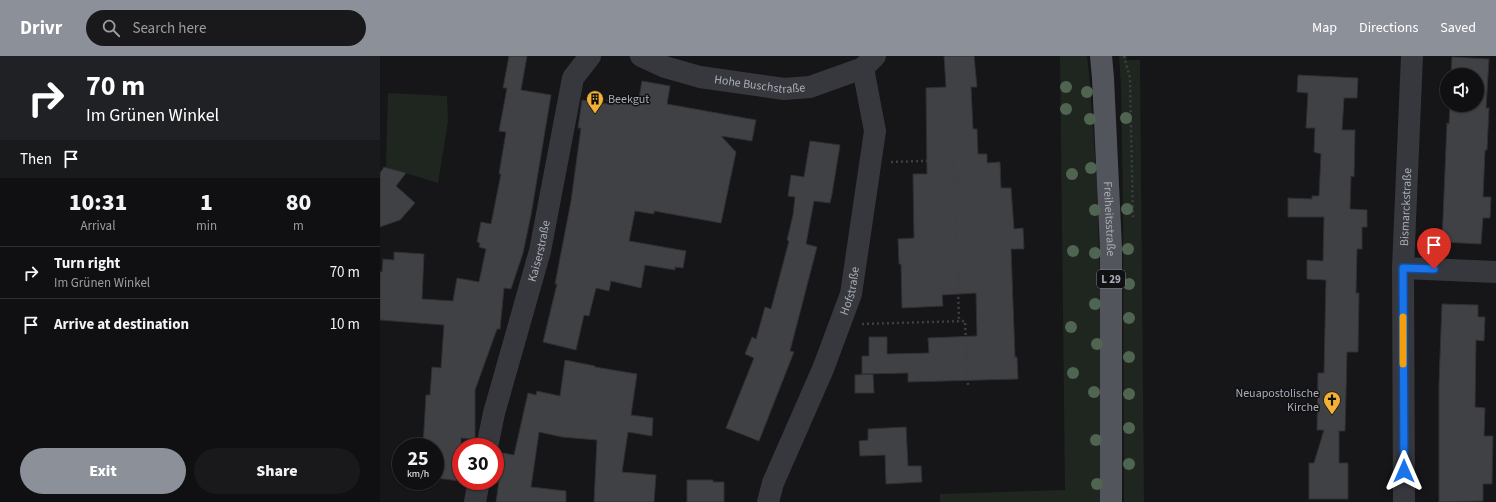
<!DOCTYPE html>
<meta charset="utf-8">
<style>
:root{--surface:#101012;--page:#19191b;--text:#f1f3f6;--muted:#9c9d9f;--line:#303032;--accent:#8c9099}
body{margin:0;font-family:"Source Sans 3",sans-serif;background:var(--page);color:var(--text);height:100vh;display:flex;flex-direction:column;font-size:15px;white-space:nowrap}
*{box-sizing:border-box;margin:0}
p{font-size:13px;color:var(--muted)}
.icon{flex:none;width:22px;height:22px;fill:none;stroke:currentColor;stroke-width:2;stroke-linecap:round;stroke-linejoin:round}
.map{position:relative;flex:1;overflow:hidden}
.panel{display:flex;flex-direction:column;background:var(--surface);width:380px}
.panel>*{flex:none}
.banner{background:#202124;color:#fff;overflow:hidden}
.tools{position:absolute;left:1060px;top:12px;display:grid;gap:8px}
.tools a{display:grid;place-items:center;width:44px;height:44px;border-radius:50%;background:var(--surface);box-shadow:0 1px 3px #0004,0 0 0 1px var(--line);font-size:20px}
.speed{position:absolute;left:12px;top:382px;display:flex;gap:8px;font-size:20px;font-weight:700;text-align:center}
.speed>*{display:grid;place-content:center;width:52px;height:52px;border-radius:50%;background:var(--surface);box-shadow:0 1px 3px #0004,0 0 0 1px var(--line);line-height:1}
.speed small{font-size:10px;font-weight:400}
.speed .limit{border:6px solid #d22;background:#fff;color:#111}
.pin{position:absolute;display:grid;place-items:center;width:34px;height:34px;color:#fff;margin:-41px -17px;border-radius:50% 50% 50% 0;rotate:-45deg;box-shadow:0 0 4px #0007}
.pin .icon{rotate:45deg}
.me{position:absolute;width:44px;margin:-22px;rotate:0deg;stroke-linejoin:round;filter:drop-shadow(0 0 3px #0008)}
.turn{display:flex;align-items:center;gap:14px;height:84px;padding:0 20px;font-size:18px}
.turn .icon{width:52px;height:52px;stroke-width:2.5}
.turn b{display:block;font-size:28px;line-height:34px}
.then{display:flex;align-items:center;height:38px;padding:0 20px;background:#0003;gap:8px;font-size:15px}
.eta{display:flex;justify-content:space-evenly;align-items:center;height:68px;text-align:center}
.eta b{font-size:24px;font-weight:800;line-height:28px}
.button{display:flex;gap:8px;margin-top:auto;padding:8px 20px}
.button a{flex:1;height:46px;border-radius:24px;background:var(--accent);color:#fff;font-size:16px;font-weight:800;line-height:46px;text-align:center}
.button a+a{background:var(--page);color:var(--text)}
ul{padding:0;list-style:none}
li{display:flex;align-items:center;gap:12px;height:52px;padding:0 20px;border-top:1px solid var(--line)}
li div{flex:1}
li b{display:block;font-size:15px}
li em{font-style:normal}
header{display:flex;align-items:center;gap:24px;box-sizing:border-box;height:56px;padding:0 20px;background:var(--accent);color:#fff}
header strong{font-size:19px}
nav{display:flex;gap:22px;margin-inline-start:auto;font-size:14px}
.search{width:280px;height:36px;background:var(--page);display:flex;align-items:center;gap:10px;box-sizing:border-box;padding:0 14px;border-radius:22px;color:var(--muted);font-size:15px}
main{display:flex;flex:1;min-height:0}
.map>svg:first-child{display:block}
.green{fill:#1e261f}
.building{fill:#404145;stroke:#303034}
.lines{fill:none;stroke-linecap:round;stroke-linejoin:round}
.path{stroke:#3d3f44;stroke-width:2.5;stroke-dasharray:2 3;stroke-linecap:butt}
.minor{stroke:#37383d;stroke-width:22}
.major{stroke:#53555c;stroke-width:22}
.tree{fill:#506452}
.route-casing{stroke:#114b97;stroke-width:10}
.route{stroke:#1a73e8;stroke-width:7}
.slow{stroke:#f59e0b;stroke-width:7}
.labels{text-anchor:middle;stroke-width:3;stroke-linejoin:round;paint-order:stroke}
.shield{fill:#111113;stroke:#7b7e86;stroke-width:1}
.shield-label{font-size:11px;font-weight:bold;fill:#a8adb8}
.street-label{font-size:12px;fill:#a8adb8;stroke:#111113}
.poi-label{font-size:12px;fill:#a8adb8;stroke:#111113;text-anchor:start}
</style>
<header>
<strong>Drivr</strong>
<div class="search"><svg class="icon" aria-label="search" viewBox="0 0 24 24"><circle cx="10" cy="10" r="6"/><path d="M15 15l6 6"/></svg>Search here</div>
<nav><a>Map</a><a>Directions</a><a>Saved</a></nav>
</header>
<main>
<section class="panel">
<div class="banner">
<div class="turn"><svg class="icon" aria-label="right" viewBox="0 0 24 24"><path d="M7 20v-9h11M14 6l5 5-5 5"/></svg><div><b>70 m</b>Im Grünen Winkel</div></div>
<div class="then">Then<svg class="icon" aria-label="arrive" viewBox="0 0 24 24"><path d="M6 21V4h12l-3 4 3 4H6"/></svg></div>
</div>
<div class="eta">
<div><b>10:31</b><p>Arrival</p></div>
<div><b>1</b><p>min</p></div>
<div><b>80</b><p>m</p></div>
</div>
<ul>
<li><svg class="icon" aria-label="right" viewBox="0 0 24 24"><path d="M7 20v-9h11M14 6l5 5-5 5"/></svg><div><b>Turn right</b><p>Im Grünen Winkel</p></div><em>70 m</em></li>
<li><svg class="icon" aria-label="arrive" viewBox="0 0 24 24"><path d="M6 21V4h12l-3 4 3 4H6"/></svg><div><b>Arrive at destination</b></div><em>10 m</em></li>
</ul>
<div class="button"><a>Exit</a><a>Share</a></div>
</section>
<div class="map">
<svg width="1116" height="446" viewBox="0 0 1116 446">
<rect width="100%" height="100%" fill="#161618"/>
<path class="green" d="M680,0H707L709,17L717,128L720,233V446H560V438L685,434Z
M739,0H747V4H760L764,446H744L743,155L741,29Z
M8,37L67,40L68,66L58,127L6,111Z"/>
<path class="building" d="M129,0H147L141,34L171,39L151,159L143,197L131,233L124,232L120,273H117L95,334V383L81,382V425L55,422V391H43L46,339H50L52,311L61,312L64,269L0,264V216H2L3,203L14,204V196L44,198L42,243L73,245L77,222L99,226L106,193L99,191L100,187L97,186L101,166L111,168L121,118H119L126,76L119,75L127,32H123Z
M564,0H594L597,31H591L593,73H597L598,98H607V107L620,106L621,132H631L634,173L643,172L644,193H631L635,301H637L638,323L528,326V317L482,318V300H489V281H507V298L549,297L548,282L597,280L596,237L562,239L563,250L522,252L521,208H519L518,183L534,182L533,118H547L546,32L566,31Z
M1072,1L1109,3L1106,52H1109L1107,94H1105L1103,141H1111L1110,162H1103L1101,188L1062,186L1067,67L1069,68L1070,49H1097V19H1071Z
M918,19L978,22L977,42H964L962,74H975L974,121L971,120L970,153L987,154V171H982V193H977L976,237H979L978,296H967L965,375H959V407H968V443H929V407H934L944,374H937L938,317H944L946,224L927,223V204L943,205L944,161H908V142L932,143V140H939L941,98L934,96L935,72H926L928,37L917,36Z
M262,25L290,30L287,48L376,64L372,85L341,80L356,96L341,167L274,155V158L255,155L249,185L306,195L303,212L295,211V214L265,209L261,232L231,225L229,235L216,232L209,260L204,259L196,294L163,286L177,228H175L191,145L201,72H198L202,44L234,49L226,44L258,48Z
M430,85L460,89L452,138L450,147L434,145L426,188L437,191L410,295L414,296L379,385L346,372L374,302L365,298L372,281L376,283L385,251L391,253L409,185L407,184L413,159L415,141L408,140L411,119L424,121Z
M4,111L26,117L16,130L35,147L20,164L0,171V117Z
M1062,248L1098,249V261H1105L1104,285L1096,284L1095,351L1105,352L1104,380H1113L1112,428H1103V445L1059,446V328Z
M185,304L215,310V311L257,318L251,359L273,362L272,380L248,376L242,416L276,419L274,446H214L217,384L182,381L159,376L151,431L186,435V446H116L123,397L134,399L148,337L156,339L157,335L180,340Z
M493,318L494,337H475V319Z
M526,371L528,410H541L542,426L506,428L505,399L480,400L479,385L488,384V373Z
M307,424H333V426H344V446H307Z"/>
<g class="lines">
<path class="path" d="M744,0L750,22L753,163
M511,106L574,104L579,265
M482,268L585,265L588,329"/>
<g class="minor">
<path id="s1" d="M261,0L285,11L320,21L404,33L430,31L483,12L495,0"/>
<path d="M1023,212L1116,216"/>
<path id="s2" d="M107,391L114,357L160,195L193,22L210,0"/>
<path d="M95,446L99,425"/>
<path id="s3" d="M388,446L393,427L443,313L471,238L495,75L483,12"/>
<path id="s4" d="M1024,446L1023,212L1032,0"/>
</g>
<path class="major" id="s5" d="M721,0L723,22L731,192V446"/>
</g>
<g class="tree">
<circle cx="686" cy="31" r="6"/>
<circle cx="707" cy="36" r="6"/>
<circle cx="686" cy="53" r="6"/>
<circle cx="746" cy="62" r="6"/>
<circle cx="710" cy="63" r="6"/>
<circle cx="711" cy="112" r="6"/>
<circle cx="692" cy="118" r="6"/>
<circle cx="747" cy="153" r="6"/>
<circle cx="715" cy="154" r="6"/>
<circle cx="748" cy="193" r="6"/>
<circle cx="693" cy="195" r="6"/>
<circle cx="715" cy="197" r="6"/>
<circle cx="749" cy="228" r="6"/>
<circle cx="715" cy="248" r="6"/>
<circle cx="749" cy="262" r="6"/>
<circle cx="691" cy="271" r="6"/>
<circle cx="717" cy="288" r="6"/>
<circle cx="749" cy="301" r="6"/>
<circle cx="693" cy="317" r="6"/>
<circle cx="714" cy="336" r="6"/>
<circle cx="749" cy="338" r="6"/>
<circle cx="749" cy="372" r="6"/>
<circle cx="716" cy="384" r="6"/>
<circle cx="749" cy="408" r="6"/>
<circle cx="717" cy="428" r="6"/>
</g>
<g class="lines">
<g class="route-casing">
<path id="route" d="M1024,415L1023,212L1054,213"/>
</g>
<use href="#route" class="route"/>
<path class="slow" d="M1023,261V308"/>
</g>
<defs>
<g id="building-pin" transform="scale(0.9)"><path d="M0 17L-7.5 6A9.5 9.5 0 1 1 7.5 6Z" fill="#f2b134" stroke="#111113"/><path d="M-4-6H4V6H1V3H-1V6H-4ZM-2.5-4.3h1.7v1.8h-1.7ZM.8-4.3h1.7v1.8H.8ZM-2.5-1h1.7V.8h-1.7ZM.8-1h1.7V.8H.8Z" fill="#111"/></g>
<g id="church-pin" transform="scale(0.9)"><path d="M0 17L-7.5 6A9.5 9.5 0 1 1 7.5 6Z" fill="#f2b134" stroke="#111113"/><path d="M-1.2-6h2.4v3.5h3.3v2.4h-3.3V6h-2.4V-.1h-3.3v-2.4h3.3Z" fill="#111"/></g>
</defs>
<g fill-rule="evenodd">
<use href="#building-pin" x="215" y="43"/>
<use href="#church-pin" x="952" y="344"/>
</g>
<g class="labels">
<rect class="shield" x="717" y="214" width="28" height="18" rx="3"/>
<g class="shield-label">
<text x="731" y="227">L 29</text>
</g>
<g class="street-label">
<text dy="4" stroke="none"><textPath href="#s1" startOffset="123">Hohe Buschstraße</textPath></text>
<text dy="4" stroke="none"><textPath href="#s4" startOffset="295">Bismarckstraße</textPath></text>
<text dy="4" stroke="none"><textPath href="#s5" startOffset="163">Freiheitsstraße</textPath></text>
<text dy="4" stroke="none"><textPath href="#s2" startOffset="203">Kaiserstraße</textPath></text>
<text dy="4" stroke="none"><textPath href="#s3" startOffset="227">Hofstraße</textPath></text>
</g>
<g class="poi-label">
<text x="228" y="47">Beekgut</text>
<text x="939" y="341" text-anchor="end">Neuapostolische<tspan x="939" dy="14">Kirche</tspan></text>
</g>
</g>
</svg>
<div class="tools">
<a><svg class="icon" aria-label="sound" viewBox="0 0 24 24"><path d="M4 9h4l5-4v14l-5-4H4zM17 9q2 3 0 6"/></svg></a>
</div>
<div class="speed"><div>25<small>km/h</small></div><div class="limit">30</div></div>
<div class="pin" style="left:1054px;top:213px;background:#d93025"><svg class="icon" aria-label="arrive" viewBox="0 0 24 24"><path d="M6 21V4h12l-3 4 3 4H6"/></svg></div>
<svg class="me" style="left:1024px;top:415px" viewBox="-20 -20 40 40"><path d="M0-17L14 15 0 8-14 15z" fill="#1a73e8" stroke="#fff" stroke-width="4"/></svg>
</div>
</main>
